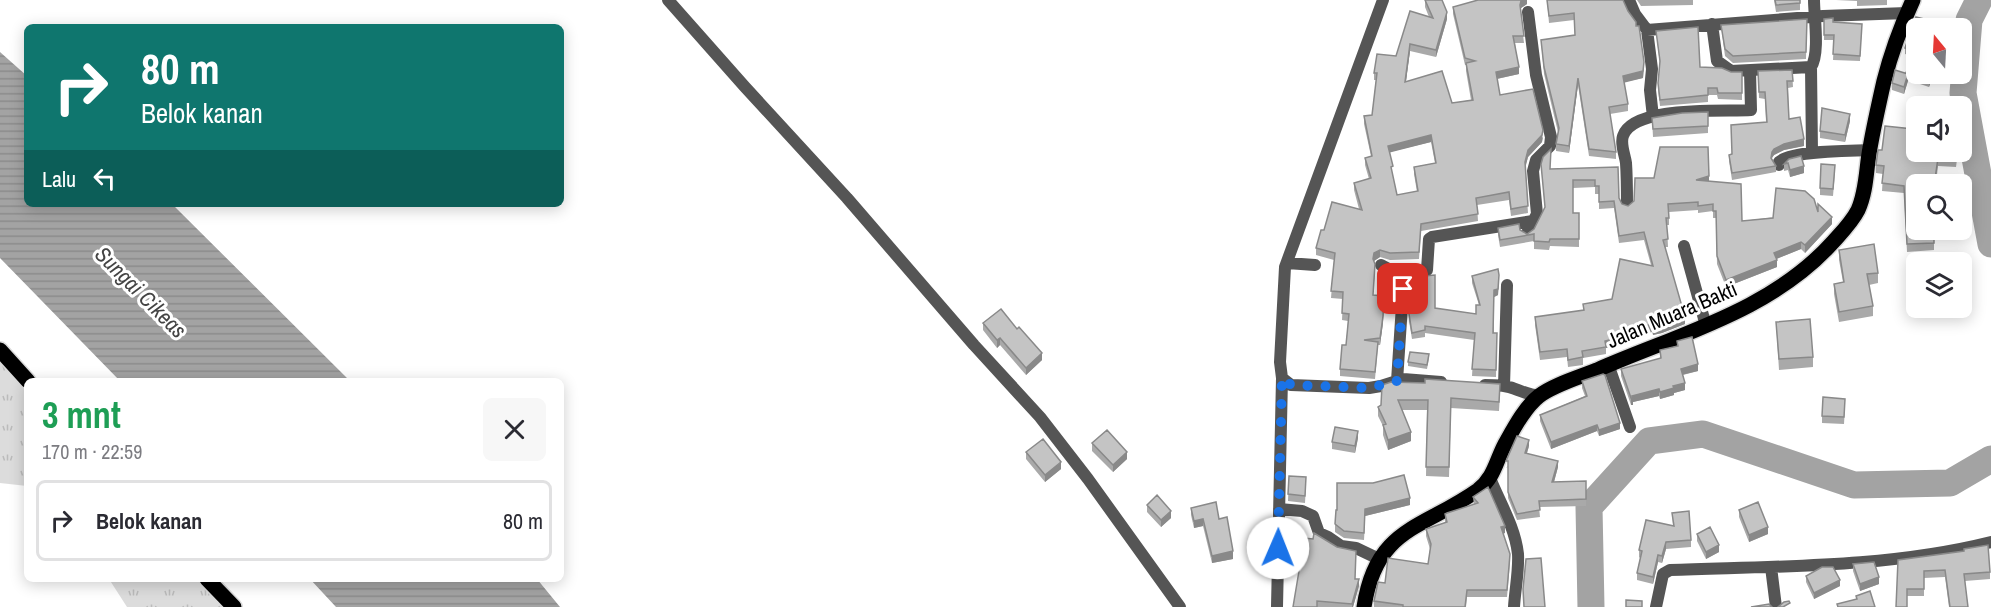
<!DOCTYPE html>
<html lang="id">
<meta charset="utf-8">
<style>
:root{--surface:#fff;--page:#f7f7f7;--text:#2b2b33;--muted:#7c7c81;--line:#e1e1e2}
body{margin:0;font-family:"Archivo Narrow",sans-serif;background:var(--page);color:var(--text);height:100vh;display:flex;flex-direction:column;font-size:22px;white-space:nowrap}
*{box-sizing:border-box;margin:0}
p{font-size:20px;color:var(--muted)}
.icon{flex:none;width:33px;height:33px;fill:none;stroke:currentColor;stroke-width:2;stroke-linecap:round;stroke-linejoin:round}
.map{position:relative;flex:1;overflow:hidden}
.drawer{position:absolute;left:24px;top:378px;width:540px;height:204px;display:flex;flex-direction:column;background:var(--surface);border-radius:9px;box-shadow:0 3px 15px #0003}
.drawer>*{flex:none}
.hud{position:absolute;left:24px;top:24px;width:540px;height:183px;border-radius:9px;box-shadow:0 3px 15px #0003;background:#0f766e;color:#fff;overflow:hidden}
.needle{width:39px;rotate:342deg}
.fabs{position:absolute;left:1906px;top:18px;display:grid;gap:12px}
.fabs a{display:grid;place-items:center;width:66px;height:66px;border-radius:9px;background:var(--surface);box-shadow:0 3px 15px #0003;font-size:30px}
.pin{position:absolute;display:grid;place-items:center;width:51px;height:51px;color:#fff;margin:-26px;border-radius:12px;box-shadow:0 3px 9px #0006}
.me{position:absolute;width:66px;margin:-33px;rotate:1deg;stroke-linejoin:round;filter:drop-shadow(0 0 4px #0008)}
.turn{display:flex;align-items:center;gap:21px;height:126px;padding:0 18px;font-size:27px}
.turn .icon{width:78px;height:78px;stroke-width:2.5}
.turn b{display:block;font-size:42px;line-height:51px}
.then{display:flex;align-items:center;height:57px;padding:0 18px;background:#0003;gap:12px;font-size:22px}
.round{display:grid;place-items:center;flex:none;width:63px;height:63px;border-radius:9px;background:var(--page)}
.overview{display:flex;align-items:center;justify-content:space-between;height:102px;padding:0 18px}
h1{font-size:36px;font-weight:700;line-height:45px;color:#1e9e55}
ul{padding:0;list-style:none}
li{display:flex;align-items:center;gap:18px;height:81px;margin:0 12px 9px;padding:0 6px;border:3px solid var(--line);border-radius:9px}
li div{flex:1}
li b{display:block;font-size:22px}
li em{font-style:normal}
.map>svg:first-child{display:block}
.grass{fill:url(#grass-tufts)}
.water{fill:url(#water-rules)}
.lines{fill:none;stroke-linecap:round;stroke-linejoin:round}
.river{stroke:#a3a3a3;stroke-width:27}
.primary-casing{stroke:#dbdbdb;stroke-width:18}
.street{stroke:#555;stroke-width:12}
.primary{stroke:#000;stroke-width:15}
.wall{fill:#a9a9a9;fill-rule:evenodd}
.shaded-wall{fill:#898989}
.building{fill:#c4c4c4;stroke:#898989;stroke-width:1.5;fill-rule:evenodd}
.route{stroke:#1a73e8;stroke-width:10;stroke-dasharray:0 18}
.labels{text-anchor:middle;stroke-width:6;stroke-linejoin:round;paint-order:stroke}
.street-label{font-size:21px;fill:#000;stroke:#fff}
.water-label{font-size:22px;font-style:italic;fill:#444;stroke:#fff}
</style>
<div class="map">
<svg width="1991" height="607" viewBox="0 0 1991 607">
<defs>
<pattern id="grass-tufts" width="24" height="20" patternUnits="userSpaceOnUse" patternTransform="scale(1.5)"><rect width="24" height="20" fill="#dcdcdc"/><path d="M3 7l-1-3M5 7V3M7 7l1-3M15 17l-1-3M17 17v-4M19 17l1-3" fill="none" stroke="#bbb"/></pattern>
<pattern id="water-rules" width="6" height="5" patternUnits="userSpaceOnUse" patternTransform="scale(1.5)"><rect width="6" height="5" fill="#a3a3a3"/><path d="M0 2.5h6" fill="none" stroke="#8b8b8b"/></pattern>
</defs>
<rect width="100%" height="100%" fill="#fff"/>
<path class="grass" d="M0,350L27,381V486L0,483Z
M109,579H209L235,607H127Z"/>
<path class="water" d="M0,52L27,76V204H172L350,381H120L0,258Z
M310,579H537L560,607H336Z"/>
<g class="lines">
<path class="river" d="M1979,0L1969,20L1963,93L1991,244
M1591,607L1589,507L1649,441L1703,434L1854,485L1950,483L1991,459"/>
<g class="primary-casing">
<path id="primary" d="M0,350L28,381
M207,579L234,607
M1364,607C1376,527 1423,529 1478,490C1494,478 1496,461 1505,444C1514,428 1525,407 1539,396C1553,385 1580,377 1597,370C1679,334 1771,311 1833,242C1842,232 1852,222 1858,210C1867,190 1866,168 1870,148C1874,125 1879,103 1884,81C1891,53 1901,26 1913,0"/>
</g>
<path class="street" d="M668,0L745,87L847,198L974,345L1040,417L1088,479L1180,607
M1629,0L1635,14L1647,30L1652,69L1650,90L1653,117
M1712,24L1717,61L1731,71L1811,67C1820,54 1814,16 1814,0
M1647,30L1823,16L1907,13
M1811,67L1812,153
M1779,165V162C1792,150 1850,151 1870,150
M1627,205C1627,191 1627,177 1626,163C1625,155 1620,144 1623,136C1633,105 1725,112 1751,110L1750,71
M1527,233L1537,214L1533,171L1536,160L1550,146L1551,137L1536,75L1528,12
M1684,246L1706,326
M1287,263L1315,265
M1381,265C1395,273 1413,281 1427,270L1429,239L1432,237L1533,221
M1608,364L1630,427
M1282,378L1291,385L1369,388L1381,386L1403,379L1441,382
M1397,381L1404,275
M1485,385C1495,385 1506,385 1515,389C1524,392 1530,395 1539,396
M1504,386L1507,285
M1490,478C1500,503 1515,527 1518,554C1519,571 1515,590 1514,607
M1279,509L1302,511L1313,516L1319,533L1328,537L1341,546L1356,548L1379,559
M1771,567L1776,607
M1277,607L1282,378L1280,362L1285,267L1383,0
M1656,607L1663,574L1670,570C1777,566 1887,568 1991,542"/>
<use href="#primary" class="primary"/>
</g>
<path class="wall" d="M1425,0L1447,19L1436,57L1410,51L1406,81L1452,103L1471,100L1466,71V65H1465L1453,14V7L1527,0V4L1521,8L1520,10L1524,43H1515L1519,74L1497,79L1500,95L1543,138L1542,142L1528,157L1525,167L1528,213L1511,216L1509,200L1477,205L1478,221L1421,231L1419,259L1390,260L1380,257L1374,261L1375,271L1373,295L1383,323L1380,345H1378L1375,379L1340,376V369L1346,345L1348,321L1342,320L1343,299L1331,298L1334,260L1316,255V248L1324,230L1359,209L1354,190V183L1369,179L1365,165V158L1371,156L1364,124V116L1372,115L1376,80H1374V73L1396,56L1429,17L1425,7ZM1431,142L1435,163L1414,167V174L1417,192L1397,195L1392,173L1389,152Z
M1547,0H1623L1644,69L1643,78L1624,82L1628,104V111L1610,114L1616,152V159L1589,156L1578,85L1569,153L1556,151V144L1558,132L1544,74L1541,40L1575,35L1574,20L1549,23Z
M1637,0H1693V5L1641,6Z
M1774,0H1800V10L1776,12Z
M1836,0H1887V5L1857,6V1Z
M1807,19L1806,59L1733,63L1725,56L1721,25Z
M1824,19L1833,22L1862,24L1860,61L1833,60L1834,40H1824Z
M1941,28L1917,74H1933L1929,87L1908,80L1904,94L1892,90V83L1906,74L1912,56L1905,54V48L1911,37Z
M1656,31L1700,67L1731,72H1742V100L1718,99L1717,95H1708V102L1660,106L1658,90L1660,65Z
M1792,70L1793,87L1788,88L1789,119L1804,146L1784,150L1774,155L1771,159L1776,166V172L1732,180L1729,161V155L1732,154L1766,122L1765,99L1759,98L1758,71Z
M1708,112V133L1653,137L1652,118Z
M1850,121L1845,142L1820,138V131Z
M1913,131L1958,152L1956,167L1938,166L1936,184H1917L1934,230V250L1907,252L1904,193L1882,191L1883,174L1876,173V165L1882,150Z
M1789,159L1804,173L1790,177L1788,170L1784,171V164Z
M1541,164L1551,169L1618,167L1619,198L1622,204L1628,206L1709,181L1742,221L1818,212L1832,224L1805,253L1801,249L1776,259L1777,267L1726,287L1717,264L1716,218H1713V211L1698,213V210L1669,212V225H1667L1668,247H1665L1685,324L1662,333L1653,335L1652,332L1617,341V345L1606,348V354L1583,358V365L1568,367L1567,357L1540,360L1535,325V317L1583,311V304L1612,299L1651,265L1644,240L1619,243L1614,208L1599,209V194H1595V187L1573,188V213H1579V247L1550,246L1549,250L1534,249V241L1500,247L1498,235V228L1520,230L1527,234L1534,229L1545,208Z
M1835,172L1833,196L1820,195V188Z
M1839,250L1878,273V283L1869,285L1873,306V316L1839,322L1834,294V284L1843,282L1839,260Z
M1472,276L1499,282L1498,295L1494,297V333H1497L1496,377L1472,376L1474,340L1425,333V337L1412,339L1409,321V314L1435,308L1476,314L1479,305L1472,283Z
M1776,322L1813,357V367L1779,370Z
M983,323L1042,360L1026,375L1000,345L997,348L983,330Z
M1677,341L1698,371L1683,375L1685,390L1674,393V395L1660,399L1659,396L1633,402V405H1631L1621,376V369L1660,359V350L1677,346Z
M1429,358L1427,369L1408,366V362Z
M1582,381L1620,429L1599,436L1597,431L1551,449L1540,421V415L1585,396L1582,388Z
M1391,382L1500,394L1499,411L1451,408L1449,477L1426,476L1427,410H1402L1411,441L1388,450L1383,435V426L1378,416V407L1381,405Z
M1845,406L1844,424L1822,423V416Z
M1358,438L1355,453L1332,449V442Z
M1092,443L1127,459L1113,472L1092,451Z
M1529,446L1527,453L1558,467L1554,482L1586,481V506L1539,507L1540,517L1517,520L1508,498V467L1506,468Z
M1026,452L1061,469L1045,482L1026,459Z
M1289,476L1306,484L1305,503L1288,501Z
M1473,497L1505,533L1503,534L1510,562L1507,597H1467L1466,607H1374V601L1385,583L1428,564L1430,549L1426,536V529L1445,523V514L1474,505Z
M1147,505L1171,518L1161,527L1147,512Z
M1410,505L1365,516L1364,540L1344,538L1335,532V524L1337,510Z
M1191,508L1219,519L1233,559L1212,563L1203,526L1194,528L1191,515Z
M1739,510L1768,534L1749,542L1739,517Z
M1672,513L1691,540V547L1666,549L1662,563L1658,562L1653,584L1637,580V573L1640,558L1639,557V550L1673,526Z
M1697,534L1719,552L1706,559L1697,541Z
M1295,537L1355,579L1359,586L1353,607H1293L1300,565L1292,564Z
M1898,560L1990,572V579L1965,581L1968,607H1949L1945,577L1924,578V596H1907Z
M1853,564L1879,584L1860,591L1853,571Z
M1806,576L1840,586L1814,599L1806,582Z"/>
<path class="shaded-wall" d="M1522,0H1527V4L1521,8L1520,12L1521,1Z
M1447,12V19L1436,57V50Z
M1410,44V51L1405,89V82Z
M1644,62L1643,78L1623,83V76Z
M1519,67V74L1496,79V72Z
M1908,74V81L1904,94V87Z
M1931,74H1933L1929,87V81Z
M1578,78V85L1569,153V146Z
M1850,114V121L1845,142V135Z
M1543,130L1542,142L1528,157L1525,169V162L1528,150Z
M1431,135V142L1388,153V146Z
M1804,139V146L1784,150L1774,155L1772,158L1771,165L1772,152L1774,149L1784,144Z
M1804,166V173L1790,177V170Z
M1709,176V183L1696,180Z
M1832,217V224L1805,253V245Z
M1801,242V249L1774,260V253Z
M1380,250V257L1374,261L1373,259L1374,253Z
M1777,260V267L1726,287V280Z
M1499,275L1498,295L1494,297V290Z
M1384,303L1383,323L1380,345V338Z
M1685,317V324L1662,333L1653,335V328Z
M1652,324V332L1617,341V345L1606,348L1605,341L1616,334Z
M1000,338V345L997,348V340Z
M1042,353V360L1026,375V368Z
M1698,364V371L1681,375V369Z
M1685,383V390L1674,393V395L1660,399V392L1673,386Z
M1659,389V396L1633,402V405H1631V398L1632,396Z
M1620,423V429L1599,436V430Z
M1597,425V431L1551,449V442Z
M1358,431V438L1355,453V446Z
M1411,432V441L1388,450V440Z
M1529,440V446L1525,459V453Z
M1127,452V459L1113,472V465Z
M1558,461V467L1552,489V482Z
M1061,462V469L1045,482V475Z
M1410,498V505L1365,516L1364,540L1365,509Z
M1171,511V518L1161,527V520Z
M1203,519V526L1194,528V521Z
M1505,526V533L1501,534V527Z
M1768,527V534L1749,542V535Z
M1666,542V549L1662,563V556Z
M1719,545V552L1706,559V552Z
M1233,551V559L1212,563V556Z
M1658,555V562L1653,584V577Z
M1879,577V584L1860,591V584Z
M1359,579V586L1353,607H1352V604Z
M1840,580V586L1814,599V593Z"/>
<path class="building" d="M1425,0H1442L1447,12L1436,50L1410,44L1405,82L1442,71L1452,103L1473,100L1466,63L1475,61L1465,58L1453,7L1478,0H1522L1521,1L1520,5L1524,36H1513L1519,67L1496,72L1500,95L1533,89L1543,130L1542,135L1528,150L1525,162L1528,206L1511,209L1509,192L1476,198L1478,214L1421,224L1419,252L1390,253L1380,250L1374,253L1373,259L1375,264L1373,295L1384,296L1383,316L1380,338L1364,340L1378,342L1375,372L1340,369L1342,345H1346L1349,314L1342,313L1343,292L1331,291L1335,253L1316,248L1321,230H1324L1332,202L1362,210L1354,183L1371,178L1365,158L1372,156L1364,116L1372,115L1377,73H1374L1377,54L1396,56L1410,11L1433,18ZM1431,135L1436,163L1414,167L1418,191L1397,195L1391,167L1393,166L1388,146Z
M1547,0H1623L1628,11L1636,22V26H1639L1644,62L1643,71L1623,76L1628,104L1609,107L1616,152L1589,149L1578,78L1569,146L1556,144L1559,128L1544,67L1541,40L1575,35L1574,13L1549,16Z
M1775,0H1800V3L1776,5Z
M1916,17L1941,23L1939,28H1917V74H1931L1929,81L1906,73L1914,51L1905,48L1909,36L1911,37Z
M1833,18V22L1862,24L1860,56L1833,54L1834,35H1824V19Z
M1807,19L1806,52L1733,56L1725,49L1721,25Z
M1698,27L1700,67L1722,68L1731,72H1742V93H1718L1717,88H1708V95L1660,100L1658,83L1660,61L1656,31Z
M1792,70L1793,81H1787L1789,119L1800,117L1804,139L1784,144L1774,149L1772,152L1771,158L1776,166L1732,173L1729,155L1732,154L1731,125L1767,122L1765,92H1759L1758,71Z
M1895,70L1908,74L1904,87L1892,83Z
M1822,108L1850,114L1845,135L1820,131Z
M1708,112V126L1653,129L1652,118L1682,113Z
M1885,126L1913,129V131L1917,132V152H1957L1956,160L1938,158L1935,179H1931V184H1917V230H1934V243L1907,244L1904,186L1882,183L1884,166L1876,165L1878,150H1882Z
M1660,147H1708L1709,176L1696,180L1741,184L1742,221L1773,218L1776,188L1805,191L1814,199L1818,212V204L1832,217L1805,245L1801,242L1774,253L1777,260L1726,280L1717,256L1716,211H1713V204L1698,206V202L1668,204L1669,218H1666L1668,239L1663,240L1685,317L1662,326L1653,328L1652,324L1616,334L1617,338L1605,341L1606,347L1582,351L1583,357L1568,360L1567,349L1540,352L1535,317L1584,310L1583,304L1612,299L1620,259L1653,266L1644,232L1619,236L1614,201L1599,202V186H1595V180H1573V213H1579V239H1550L1549,242L1534,241V234L1500,240L1498,228L1519,224L1520,230L1527,234L1534,229L1545,207L1541,164L1543,157L1551,149L1550,169L1618,167L1619,198L1622,204L1628,206L1634,201L1635,178H1654Z
M1801,156L1804,166L1790,170L1788,163L1784,164L1789,159Z
M1821,164L1835,165L1833,189L1820,188Z
M1874,244L1878,273L1867,274L1873,306L1839,312L1834,284L1844,282L1839,250Z
M1498,269L1499,275L1498,289L1494,290L1493,333H1497L1496,370L1472,369L1475,333L1425,326V330L1412,333L1409,314L1412,277L1435,275V308L1476,314V305H1480L1472,276Z
M1001,309L1017,329L1019,327L1042,353L1026,368L1000,338L997,340L983,323Z
M1810,319L1813,357L1779,359L1776,322Z
M1692,337L1698,364L1681,369L1685,383L1673,386L1674,388L1660,392L1659,389L1632,396L1633,398H1631L1621,369L1661,358L1660,350L1678,346L1677,341Z
M1410,352L1429,354L1427,365L1408,362Z
M1603,374L1605,375L1620,423L1599,430L1597,425L1551,442L1540,415L1587,396L1582,381Z
M1425,379L1500,384L1499,402L1451,398L1449,467H1426L1428,400H1398L1411,432L1388,440L1383,425L1386,424L1378,407L1381,405L1382,385L1391,382L1425,383Z
M1823,397L1845,399L1844,417L1822,416Z
M1335,427L1358,431L1355,446L1332,442Z
M1107,430L1127,452L1113,465L1092,443Z
M1517,436L1529,440L1525,453L1558,461L1552,482L1586,481V499L1539,501L1540,510L1517,514L1508,492V461H1506Z
M1043,439L1061,462L1045,475L1026,452Z
M1404,475L1410,498L1365,509L1364,533L1344,531L1335,524L1336,510H1337V483H1373Z
M1289,476L1306,477L1305,496L1288,494Z
M1488,487L1505,526L1501,527L1510,554L1507,590H1467L1465,607H1403V605L1374,601L1378,582L1385,583L1388,558L1428,564L1431,544L1426,529L1447,522L1445,514L1447,513L1478,503L1473,497Z
M1157,495L1171,511L1161,520L1147,505Z
M1216,502L1219,519L1227,517L1233,551L1212,556L1203,519L1194,521L1191,508Z
M1758,502L1768,527L1749,535L1739,510Z
M1689,511L1691,540L1666,542L1662,556L1658,555L1653,577L1637,573L1642,551L1639,550L1646,520L1674,526L1672,513Z
M1710,527L1719,545L1706,552L1697,534Z
M1314,533L1337,547L1356,551L1355,579H1359L1352,604L1317,601V607H1293L1301,559L1292,558L1295,537L1313,539Z
M1988,545L1990,572L1964,574L1968,607H1950L1945,570L1924,571V589H1907V607H1896L1898,560L1964,551V549Z
M1541,558L1545,607H1524L1523,589L1526,559Z
M1874,562L1879,577L1860,584L1853,564Z
M1822,567H1833L1840,580L1814,593L1806,576Z
M1870,591L1875,607H1838L1837,604L1857,599L1856,596Z
M1626,600L1642,601V607H1626Z
M1789,601L1790,603L1783,607H1778L1784,602Z
M1769,604L1772,607H1751Z"/>
<g class="lines">
<path class="route" d="M1278,548L1282,378L1291,385L1369,388L1397,381L1403,289"/>
</g>
<g class="labels">
<g class="street-label">
<text transform="translate(1672 315) rotate(-23)" y="7">Jalan Muara Bakti</text>
</g>
<g class="water-label">
<text transform="translate(141 292) rotate(45)" y="8">Sungai Cikeas</text>
</g>
</g>
</svg>
<div class="fabs">
<a><svg class="needle" viewBox="-14 -14 28 28"><path d="M0-13l5 13h-10z" fill="#e53935"/><path d="M0 13l5-13h-10z" fill="#7c7c81"/></svg></a>
<a><svg class="icon" aria-label="sound" viewBox="0 0 24 24"><path d="M4 9h4l5-4v14l-5-4H4zM17 9q2 3 0 6"/></svg></a>
<a><svg class="icon" aria-label="search" viewBox="0 0 24 24"><circle cx="10" cy="10" r="6"/><path d="M15 15l6 6"/></svg></a>
<a><svg class="icon" aria-label="layers" viewBox="0 0 24 24"><path d="M12 4l9 5-9 5-9-5zM3 14l9 5 9-5"/></svg></a>
</div>
<div class="pin" style="left:1403px;top:289px;background:#d93025"><svg class="icon" aria-label="arrive" viewBox="0 0 24 24"><path d="M6 21V4h12l-3 4 3 4H6"/></svg></div>
<svg class="me" style="left:1278px;top:548px" viewBox="-20 -20 40 40"><circle r="19" fill="#fff"/><path d="M0-13L10 11 0 6-10 11z" fill="#1a73e8"/></svg>
<div class="hud">
<div class="turn"><svg class="icon" aria-label="right" viewBox="0 0 24 24"><path d="M7 20v-9h11M14 6l5 5-5 5"/></svg><div><b>80 m</b>Belok kanan</div></div>
<div class="then">Lalu<svg class="icon" aria-label="left" viewBox="0 0 24 24"><path d="M17 20v-9H6M10 6l-5 5 5 5"/></svg></div>
</div>
<section class="drawer">
<div class="overview"><div><h1>3 mnt</h1><p>170 m · 22:59</p></div><a class="round"><svg class="icon" aria-label="close" viewBox="0 0 24 24"><path d="M6 6l12 12M18 6L6 18"/></svg></a></div>
<ul>
<li><svg class="icon" aria-label="right" viewBox="0 0 24 24"><path d="M7 20v-9h11M14 6l5 5-5 5"/></svg><div><b>Belok kanan</b></div><em>80 m</em></li>
</ul>
</section>
</div>
